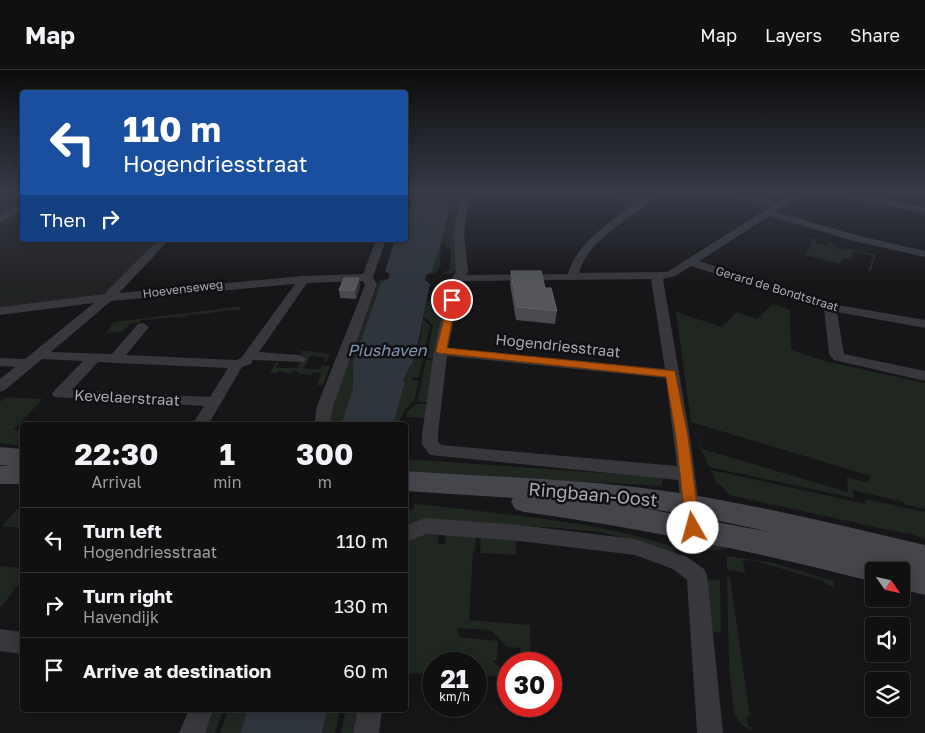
<!DOCTYPE html>
<style>
:root{--surface:#101011;--page:#1e1e1f;--text:#f1f3f6;--muted:#9c9d9f;--line:#303031}
body{margin:0;font-family:"Golos Text",sans-serif;background:var(--page);color:var(--text);height:100vh;display:flex;flex-direction:column;font-size:19px;white-space:nowrap}
*{box-sizing:border-box;margin:0}
p{font-size:16px;color:var(--muted)}
.icon{flex:none;width:28px;height:28px;fill:none;stroke:currentColor;stroke-width:2;stroke-linecap:round;stroke-linejoin:round}
.map{position:relative;flex:1;overflow:hidden}
.panel{position:absolute;left:20px;top:352px;width:388px;height:290px;display:flex;flex-direction:column;background:var(--surface);border-radius:5px;box-shadow:0 2px 12px #0003,0 0 0 1px var(--line)}
.panel>*{flex:none}
.guide{position:absolute;left:20px;top:20px;width:388px;height:152px;border-radius:5px;box-shadow:0 2px 12px #0003,0 0 0 1px var(--line);background:#1a4fa0;color:#fff;overflow:hidden}
.needle{width:32px;rotate:124deg}
.fabs{position:absolute;left:865px;top:492px;display:grid;gap:10px}
.fabs a{display:grid;place-items:center;width:45px;height:45px;border-radius:5px;background:var(--surface);box-shadow:0 2px 12px #0003,0 0 0 1px var(--line);font-size:25px}
.speed{position:absolute;left:422px;top:582px;display:flex;gap:10px;font-size:25px;font-weight:700;text-align:center}
.speed>*{display:grid;place-content:center;width:65px;height:65px;border-radius:50%;background:var(--surface);box-shadow:0 2px 12px #0003,0 0 0 1px var(--line);line-height:1}
.speed small{font-size:12px;font-weight:400}
.speed .limit{border:8px solid #d22;background:#fff;color:#111}
.pin{position:absolute;display:grid;place-items:center;width:42px;height:42px;color:#fff;margin:-21px;border:2px solid #fff;border-radius:50%;box-shadow:0 1px 5px #0007}
.me{position:absolute;width:55px;margin:-28px;rotate:353deg;stroke-linejoin:round;filter:drop-shadow(0 0 4px #0008)}
.turn{display:flex;align-items:center;gap:18px;height:105px;padding:0 20px;font-size:22px}
.turn .icon{width:65px;height:65px;stroke-width:2.5}
.turn b{display:block;font-size:35px;line-height:42px}
.then{display:flex;align-items:center;height:48px;padding:0 20px;background:#0003;gap:10px;font-size:19px}
.eta{display:flex;justify-content:space-evenly;align-items:center;height:85px;text-align:center}
.eta b{font-size:30px;font-weight:700;line-height:35px}
ul{padding:0;list-style:none}
li{display:flex;align-items:center;gap:15px;height:65px;padding:0 20px;border-top:1px solid var(--line)}
li div{flex:1}
li b{display:block;font-size:19px}
li em{font-style:normal}
header{display:flex;align-items:center;gap:30px;box-sizing:border-box;height:70px;padding:0 25px;background:var(--surface);border-bottom:1px solid var(--line)}
header strong{font-size:24px}
nav{display:flex;gap:28px;margin-inline-start:auto;font-size:18px}
.map>svg:first-child{display:block}
.built{fill:#222224}
.green{fill:#202721}
.water{fill:#2f353c}
.lines{fill:none;stroke-linecap:round;stroke-linejoin:round}
.street{fill:#37373c;fill-rule:evenodd}
.secondary{fill:#45464c;fill-rule:evenodd}
.wall{fill:#494a4f}
.shaded-wall{fill:#303134}
.building{fill:#53555a;stroke:#616268}
.route{fill:#b45309;stroke:#753606}
.labels{text-anchor:middle;stroke-width:5;stroke-linejoin:round;paint-order:stroke}
.far-street-label{font-size:12px;fill:#a8abb6;stroke:#111012}
.street-label{font-size:15px;fill:#a8abb6;stroke:#111012}
.water-label{font-size:16px;font-style:italic;fill:#8295af;stroke:#111012}
.near-street-label{font-size:18px;fill:#a8abb6;stroke:#111012}
</style>
<header>
<strong>Map</strong>
<nav><a>Map</a><a>Layers</a><a>Share</a></nav>
</header>
<div class="map">
<svg width="925" height="663" viewBox="0 0 925 663">
<rect width="100%" height="100%" fill="#161517"/>
<path class="built" d="M0,123H22V170H165L112,223L0,237Z"/>
<path class="green" d="M449,123H458L453,148L450,149L452,123L449,149L446,151L447,159L443,175L441,176L440,197L435,203L427,205L432,203L444,159L443,156L446,154Z
M456,146V201L455,203L442,204L450,199L451,179L444,176L448,155L450,151Z
M803,167L816,170L815,173L827,176L829,173L837,176V178L845,180L846,178L876,185L871,201H868L873,186L853,181L851,190L843,188L840,194L805,185L813,172Z
M387,209L381,212L353,293V318L341,355H325L377,216L374,214L380,210Z
M441,211L450,212L437,289L426,288L433,256L424,246L427,232L440,224Z
M0,220H10L82,221H48L17,227L0,225Z
M773,234L790,240L791,280L828,292L925,313V439L905,435L904,432L853,420L854,428L709,397L694,363L707,365L695,364L702,379L848,422L847,407L867,413L871,406L691,352L676,242L722,257L737,242L757,249Z
M242,236L239,240C221,240 206,245 188,245L186,247C169,246 158,250 141,250L139,253H131L122,262L106,263L114,252Z
M423,249L430,256L426,275L423,276H426L419,307H415L411,310L419,311L414,331L404,341L402,348L400,349L401,355H393L405,312L403,311L410,296L412,295L421,265Z
M291,279L330,284L326,292H324L326,287L310,286L304,298L320,300L322,295L330,296L323,315H317L321,305L320,303L313,302L312,305L298,304V302L292,301L291,304L279,301L277,303H270L276,292H279L276,298H297L302,287L300,286L302,282Z
M426,290L436,291L429,332H417Z
M5,327L43,329L13,360L22,361V376L0,373V332Z
M416,334H428L426,348L406,347L407,342Z
M405,389L662,407V416L405,402Z
M711,400L866,434L865,429L925,442V469L906,462L907,464L729,425L721,415L717,414Z
M22,434V455L19,458L2,456Z
M414,434C447,437 480,441 513,445C568,452 623,459 675,478L674,484L630,469L599,462L558,458L447,451L405,460V443L413,439Z
M439,463L438,474H445L446,463L476,464L475,481H473L469,550L530,555L531,594H520V578L507,577L491,560L458,558L459,567L498,571L497,590H492L499,597L509,598V607L476,605V594H434V602L425,601V604L405,603V474L421,465Z
M674,463L732,477C717,484 691,477 676,470Z
M481,464L516,468V485L480,483Z
M727,486L774,493L834,511V517L825,514L824,511L755,491L743,490L745,503L727,500Z
M0,496L22,498V510L0,538Z
M727,507L730,508L750,646L746,647L748,656L752,657V661L741,654L734,643L729,596Z
M720,509L721,563L711,561L707,511Z
M209,640H223L215,663H201Z
M228,640H248L240,663H220Z
M327,640H340L335,663H322Z
M346,640H366L362,663H341Z"/>
<path class="water" d="M416,123H449L446,154L432,202L426,205L425,210L430,214C424,241 420,268 412,295L410,296L403,310L405,312L393,355H341L353,318V293L381,212L388,209L390,204L385,201L395,170H405V145L411,139Z
M248,640H327L322,663H240Z"/>
<g class="lines">
<path class="street" d="M461,123H469L464,163L468,202L466,205L568,204C576,173 613,150 637,132L602,126L598,123H614L643,128L650,123H659C636,148 588,167 579,203L667,202L772,136L721,125L720,123H734L778,132L794,123H803L775,142L860,166L925,181V187L854,171L769,146L699,191L832,234L925,250V258L837,242L844,284L925,301V311L834,290L829,284L824,239L691,196L675,206L663,209L690,367L702,458L700,464L693,466L686,464L684,458L678,410L430,385L422,374V364L434,281L449,214L456,202L454,163ZM651,209L665,299L448,278L462,211ZM447,286L666,308L677,396L441,375L438,372V364Z
M835,123H850L925,137V143L839,126Z
M22,133V140L0,153V146Z
M158,170H169L119,223L302,206L363,204L376,170H386L373,207L377,215L333,336L330,355H314L317,336L365,215L363,211L307,213L259,282L299,285L306,289L304,292L253,290L251,294L242,297L208,355H192L204,336L54,327L52,324L54,321L83,291L42,289L5,320L0,322V309L15,297L0,296V288L25,289L94,233L0,245V237L104,224ZM295,214L241,288L236,290L126,285L149,257L143,253L138,254L112,284L51,282L111,231ZM98,292L115,293L228,298L210,327L72,320Z
M425,448L519,455L635,469L687,487L704,499L707,505L723,663H697L687,510L673,499L635,485L519,471L426,464L405,473V456Z
M0,559L22,562V584L0,581Z
M189,640H213L205,663H179Z
M358,640H382L379,663H353Z"/>
<path class="secondary" d="M0,377L22,379V414H0V396H9L0,395Z
M405,401C489,407 574,408 658,420C748,432 837,455 925,475V525L901,519V501H874V512C758,482 642,458 524,442L515,439L511,432L513,428L405,421ZM642,438C686,443 731,453 774,463ZM889,491L900,493L894,496Z"/>
</g>
<path class="wall" d="M511,201L545,218L557,241L555,254L516,250L510,214Z
M359,208L360,217L356,229L340,228L339,220Z"/>
<path class="shaded-wall" d="M359,208L360,217L356,229L355,220Z"/>
<path class="building" d="M511,201H541L545,218H551L557,241L517,237Z
M344,208H359L355,220H339Z"/>
<linearGradient id="sky" x2="0" y2="1"><stop stop-color="#0c0c0d"/><stop offset="0.57" stop-color="#363b47"/><stop offset="1" stop-color="#363b47" stop-opacity="0"/></linearGradient>
<rect width="925" height="215" fill="url(#sky)"/>
<path class="route" d="M449,228H452L456,230L447,278L675,301L688,367L700,458L698,462L693,464L688,462L686,458L676,367L666,307L438,283L436,281Z"/>
<g class="labels">
<g class="far-street-label">
<text transform="translate(183 219) rotate(-7)" y="4">Hoevenseweg</text>
<text transform="translate(777 219) rotate(17)" y="4">Gerard de Bondtstraat</text>
</g>
<g class="street-label">
<text transform="translate(558 276) rotate(6)" y="5">Hogendriesstraat</text>
<text transform="translate(127 328) rotate(3)" y="5">Kevelaerstraat</text>
</g>
<g class="water-label">
<text x="387" y="286">Piushaven</text>
</g>
<g class="near-street-label">
<text transform="translate(593 425) rotate(5)" y="6">Ringbaan-Oost</text>
</g>
</g>
</svg>
<div class="fabs">
<a><svg class="needle" viewBox="-14 -14 28 28"><path d="M0-13l5 13h-10z" fill="#e53935"/><path d="M0 13l5-13h-10z" fill="#9c9d9f"/></svg></a>
<a><svg class="icon" aria-label="sound" viewBox="0 0 24 24"><path d="M4 9h4l5-4v14l-5-4H4zM17 9q2 3 0 6"/></svg></a>
<a><svg class="icon" aria-label="layers" viewBox="0 0 24 24"><path d="M12 4l9 5-9 5-9-5zM3 14l9 5 9-5"/></svg></a>
</div>
<div class="speed"><div>21<small>km/h</small></div><div class="limit">30</div></div>
<div class="pin" style="left:452px;top:230px;background:#d93025"><svg class="icon" aria-label="arrive" viewBox="0 0 24 24"><path d="M6 21V4h12l-3 4 3 4H6"/></svg></div>
<svg class="me" style="left:693px;top:458px" viewBox="-20 -20 40 40"><circle r="19" fill="#fff"/><path d="M0-13L10 11 0 6-10 11z" fill="#b45309"/></svg>
<div class="guide">
<div class="turn"><svg class="icon" aria-label="left" viewBox="0 0 24 24"><path d="M17 20v-9H6M10 6l-5 5 5 5"/></svg><div><b>110 m</b>Hogendriesstraat</div></div>
<div class="then">Then<svg class="icon" aria-label="right" viewBox="0 0 24 24"><path d="M7 20v-9h11M14 6l5 5-5 5"/></svg></div>
</div>
<section class="panel">
<div class="eta">
<div><b>22:30</b><p>Arrival</p></div>
<div><b>1</b><p>min</p></div>
<div><b>300</b><p>m</p></div>
</div>
<ul>
<li><svg class="icon" aria-label="left" viewBox="0 0 24 24"><path d="M17 20v-9H6M10 6l-5 5 5 5"/></svg><div><b>Turn left</b><p>Hogendriesstraat</p></div><em>110 m</em></li>
<li><svg class="icon" aria-label="right" viewBox="0 0 24 24"><path d="M7 20v-9h11M14 6l5 5-5 5"/></svg><div><b>Turn right</b><p>Havendijk</p></div><em>130 m</em></li>
<li><svg class="icon" aria-label="arrive" viewBox="0 0 24 24"><path d="M6 21V4h12l-3 4 3 4H6"/></svg><div><b>Arrive at destination</b></div><em>60 m</em></li>
</ul>
</section>
</div>
